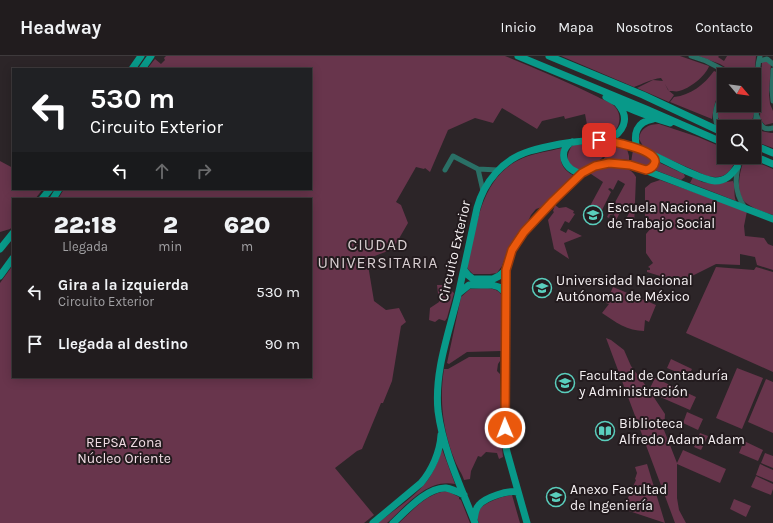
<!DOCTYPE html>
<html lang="es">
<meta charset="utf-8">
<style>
:root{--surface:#211c1e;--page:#2d292b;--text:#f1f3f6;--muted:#a2a1a4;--line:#3e3a3c}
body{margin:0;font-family:Karla,sans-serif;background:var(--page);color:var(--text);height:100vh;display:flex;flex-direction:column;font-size:15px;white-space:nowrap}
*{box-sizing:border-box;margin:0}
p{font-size:13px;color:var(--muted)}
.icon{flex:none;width:22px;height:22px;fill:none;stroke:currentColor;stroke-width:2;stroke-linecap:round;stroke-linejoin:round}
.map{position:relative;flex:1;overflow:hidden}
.details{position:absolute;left:12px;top:142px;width:300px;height:180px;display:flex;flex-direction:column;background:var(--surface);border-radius:0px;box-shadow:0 2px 10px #0003,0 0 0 1px var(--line)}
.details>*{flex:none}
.hud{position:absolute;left:12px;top:12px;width:300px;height:122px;border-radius:0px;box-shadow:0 2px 10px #0003,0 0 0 1px var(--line);background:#202124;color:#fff;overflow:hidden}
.needle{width:26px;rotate:119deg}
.fabs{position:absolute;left:717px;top:12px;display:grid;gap:8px}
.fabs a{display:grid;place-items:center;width:44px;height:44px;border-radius:0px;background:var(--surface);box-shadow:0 2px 10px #0003,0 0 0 1px var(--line);font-size:20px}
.pin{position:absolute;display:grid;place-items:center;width:34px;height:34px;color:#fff;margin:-17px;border-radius:8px;box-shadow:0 2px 6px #0006}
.me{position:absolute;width:44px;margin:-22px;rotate:359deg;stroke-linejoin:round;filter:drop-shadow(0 0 3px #0008)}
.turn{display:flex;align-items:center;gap:14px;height:84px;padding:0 12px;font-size:18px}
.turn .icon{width:52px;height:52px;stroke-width:2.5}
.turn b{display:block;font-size:28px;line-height:34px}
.lanes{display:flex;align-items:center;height:38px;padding:0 12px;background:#0003;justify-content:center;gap:20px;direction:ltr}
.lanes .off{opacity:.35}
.eta{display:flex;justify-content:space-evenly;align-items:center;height:68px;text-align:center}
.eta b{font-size:24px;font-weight:800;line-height:28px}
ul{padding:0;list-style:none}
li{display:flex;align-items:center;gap:12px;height:52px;padding:0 12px}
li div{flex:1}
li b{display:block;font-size:15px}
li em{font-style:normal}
header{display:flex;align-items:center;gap:24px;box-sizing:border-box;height:56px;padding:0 20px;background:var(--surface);border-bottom:1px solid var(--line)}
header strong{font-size:19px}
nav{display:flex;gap:22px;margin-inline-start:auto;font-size:14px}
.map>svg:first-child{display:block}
.green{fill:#68354c}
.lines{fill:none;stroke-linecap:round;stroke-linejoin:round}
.street{stroke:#2a7066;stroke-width:5}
.secondary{stroke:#089989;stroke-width:7}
.route-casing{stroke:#983908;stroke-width:10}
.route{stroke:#ea580c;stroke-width:7}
.labels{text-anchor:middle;stroke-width:4;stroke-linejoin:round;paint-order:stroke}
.poi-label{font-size:14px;fill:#f5f0f2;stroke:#231b1e;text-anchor:start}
.street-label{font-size:14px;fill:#f5f0f2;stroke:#231b1e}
.park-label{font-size:14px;fill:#f1dce4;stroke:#231b1e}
.quarter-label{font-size:16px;letter-spacing:1px;fill:#d8ced1;stroke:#231b1e}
</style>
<header>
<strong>Headway</strong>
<nav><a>Inicio</a><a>Mapa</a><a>Nosotros</a><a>Contacto</a></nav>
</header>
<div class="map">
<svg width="773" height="467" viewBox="0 0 773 467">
<rect width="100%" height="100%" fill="#2c2528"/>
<path class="green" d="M166,0H505C537,13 568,26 598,41C603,44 613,47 616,52C623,61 619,77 607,80C602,81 595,79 589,79L585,58L565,63L564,60L542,65L537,73L502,52L493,67L475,62L448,74L430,116L425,112L424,113L416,111L396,146L401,149L408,167L393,193L367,203L374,245L386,254L399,252L406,266L401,270L392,325L383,347H381L362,393L357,395L335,412L374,459L364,467H0V227L13,209V321H311V143H58L64,133H311V13H147L155,3L161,8L165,4L164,2Z
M561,0H680L709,10C706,20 689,33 679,35C677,36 672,35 669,35L665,28L668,34L674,39L669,46L637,32L653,24L663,25L661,22C651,23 643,28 634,31Z
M698,0H719L718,1L724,5L727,0H756L754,20L738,19L720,8Z
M767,5L771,7L769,38L770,48L773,55V67L765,69L760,63L762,6Z
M714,15L724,19V32C715,39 714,52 712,63L670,46L674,41C691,39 704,29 714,15Z
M724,43V49H753L754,58L750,71H725L717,60Z
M659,68L698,81L724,92V101H737C731,116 725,124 707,120L644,92L639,83C640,72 649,68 659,68Z
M756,74L771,77H773V92L754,85Z
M594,88L609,89C609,93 605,99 601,103C600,104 580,114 579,114C565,114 565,97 573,89Z
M613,89L627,93L629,100V104L618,103L603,104Z
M562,92C558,103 562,114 573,119L542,151L536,153L531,159L528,165L518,177L507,196L502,210L497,217L490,218H473L468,213L467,210C477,170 480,120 523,102C535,97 550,95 562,92Z
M633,94L650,102L652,108L645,111L631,106Z
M745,101L773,113V159C764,156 754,153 746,147C734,137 740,114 745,101Z
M0,105L13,112V133H43L35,143H13V170L10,173L0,176Z
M658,106L684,118L685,121L681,124L655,114L658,108Z
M611,110C621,111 631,111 636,121L634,171L625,165L632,151L625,147L615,166L613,165L615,162L614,158L610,159L609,162L607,161L625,128L618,124L613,134L610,132L608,133L611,136L601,156L598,155L600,152L599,150L596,154L590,150L603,126L591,118L590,116L598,113Z
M693,121L702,126L714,128L733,125C736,131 733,138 736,145L690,127Z
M660,124L747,155L744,170L745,180L764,182L768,188L773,190V214L757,209L755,201L740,198V209L716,208L680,226L647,216V214H650V212L648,211L653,207L646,197V178L651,172L650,169L645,168V132L651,127Z
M555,149L559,152L566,151L574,155L573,157L575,158L569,167L565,165L560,174L566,177L568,173L582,180L564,187L569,203L554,193L548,164L554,156L553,155Z
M716,211L754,214L756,211L773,216V316L686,277Z
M437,229H445L454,237L447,262L445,265L439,263L435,266L429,264L430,252L439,246Z
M613,231L656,249L649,266L645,264L644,275C628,275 615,266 602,257L609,248L606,247Z
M470,233C480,233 497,229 502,240L501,295L467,296L449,308L447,307L461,241Z
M606,282L611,284L624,294L631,310L649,334L655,322L696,341L690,354L651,337L665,358L664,374L677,407L683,394L726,413L720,427L677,408V442L679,454L686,467H675Z
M469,301H500V305L498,308L497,315L500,318V372L503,401L499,403L497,397L486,396L481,401L478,400L471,415L470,423L464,424C462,417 458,413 455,405C443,375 439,345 444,313H448Z
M671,303L692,313L688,321L667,312Z
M737,312L763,322L742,373L716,362Z
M766,323L773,326V377L748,366Z
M687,356L703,363L698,374L683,367Z
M700,377L708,380L701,394L694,391Z
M744,385L763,394L758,405L739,397Z
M442,393L455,428C427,422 406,450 387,467H378C395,453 420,438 431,419C436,411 439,402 442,393Z
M765,397L773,400V412L761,407Z
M647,408L665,467L623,453L636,424L635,423L637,417L635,411Z
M760,408L773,414V426L756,419Z
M756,420L773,428V433L771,439L751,431Z
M447,435L459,441V443L461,444L470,467H399C413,454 427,437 447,435Z
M512,439L520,467H479C478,464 476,461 477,458C480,447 503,440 512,439Z
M734,443L751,450L746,461L730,453Z"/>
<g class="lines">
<path class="street" d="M691,0L706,5L733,19
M759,5L767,3L773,8
M773,14L772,34L773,45
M757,60C760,69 763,75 773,72
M754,71C761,48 753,23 760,0
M719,74C712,60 716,48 724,36
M742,101C734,118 734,136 745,152
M478,113L483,135
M445,114L453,100L478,113L498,114"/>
<path class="secondary" d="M518,0L646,53L724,87
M549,0L643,39L724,77
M132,13L141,0
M142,13L151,0
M606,41C627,53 647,60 670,67
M607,85C623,77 631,63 618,48
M572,86C556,95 565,116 582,117
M754,89L773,97
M637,93C633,78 636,66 653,63
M754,100L773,108
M646,114C653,112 657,106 652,99
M42,143L50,133
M53,143L59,133
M0,193L13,177
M464,214L468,219L473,223H493L499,220L506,214
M0,220L13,202
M459,237L469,229H492L499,231L505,236
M474,464C475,459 475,453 479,449C486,441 508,434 518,436
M373,467L421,427C432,414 440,396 441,379
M393,467C406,455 427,431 446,432C452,433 458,436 464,439
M475,467C461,431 443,394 438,355C434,314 450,274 459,235C465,208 471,180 477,152C484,126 503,103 530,95C540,92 550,90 560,88C584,84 608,82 631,90C649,96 667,106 684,114C694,118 704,124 715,125C726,125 731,119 737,111
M527,467L507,396L505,386L504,357L506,214L511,194L524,176L546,151L582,117L595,110L609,107L630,109L642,113L773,163"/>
</g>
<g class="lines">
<g class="route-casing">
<path id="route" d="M505,372L506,214L512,194L524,176L553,145L582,117L595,110L609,107L630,109L646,114C650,113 654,111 655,106C657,93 609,85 599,84"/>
</g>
<use href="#route" class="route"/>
</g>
<defs>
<g id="university-ring" transform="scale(1)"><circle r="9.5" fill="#231b1e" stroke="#5acebd" stroke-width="1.5"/><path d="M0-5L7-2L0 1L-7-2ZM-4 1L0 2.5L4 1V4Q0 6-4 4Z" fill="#5acebd"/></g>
<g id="library-ring" transform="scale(1)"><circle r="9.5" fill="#231b1e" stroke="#5acebd" stroke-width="1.5"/><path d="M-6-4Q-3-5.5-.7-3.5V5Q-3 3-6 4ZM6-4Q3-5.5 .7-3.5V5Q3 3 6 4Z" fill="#5acebd"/></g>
</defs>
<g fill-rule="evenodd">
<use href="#university-ring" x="593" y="159"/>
<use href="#university-ring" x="542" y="232"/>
<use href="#university-ring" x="565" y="327"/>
<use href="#library-ring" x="605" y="375"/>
<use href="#university-ring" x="556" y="441"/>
</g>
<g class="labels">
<g class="poi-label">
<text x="607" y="156">Escuela Nacional<tspan x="607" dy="16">de Trabajo Social</tspan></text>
<text x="556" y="229">Universidad Nacional<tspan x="556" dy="16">Autónoma de México</tspan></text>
<text x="579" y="324">Facultad de Contaduría<tspan x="579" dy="16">y Administración</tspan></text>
<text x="619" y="372">Biblioteca<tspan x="619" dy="16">Alfredo Adam Adam</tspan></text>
<text x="570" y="438">Anexo Facultad<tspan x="570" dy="16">de Ingeniería</tspan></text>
</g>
<g class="street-label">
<text transform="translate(454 195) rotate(-77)" y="5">Circuito Exterior</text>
</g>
<g class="park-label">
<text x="124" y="391">REPSA Zona<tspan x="124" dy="16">Núcleo Oriente</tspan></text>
</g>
<g class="quarter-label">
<text x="378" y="194">CIUDAD<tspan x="378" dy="18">UNIVERSITARIA</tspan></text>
</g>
</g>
</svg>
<div class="fabs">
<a><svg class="needle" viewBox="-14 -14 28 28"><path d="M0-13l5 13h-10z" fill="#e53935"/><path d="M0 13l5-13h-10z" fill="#a2a1a4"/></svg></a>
<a><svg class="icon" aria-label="search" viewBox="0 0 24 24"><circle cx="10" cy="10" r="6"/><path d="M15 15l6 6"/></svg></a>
</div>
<div class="pin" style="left:599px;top:84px;background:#d93025"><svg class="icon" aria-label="arrive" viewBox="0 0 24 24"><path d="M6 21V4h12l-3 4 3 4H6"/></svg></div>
<svg class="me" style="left:505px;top:372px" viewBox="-20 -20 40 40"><circle r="17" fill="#ea580c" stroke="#fff" stroke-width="3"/><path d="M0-11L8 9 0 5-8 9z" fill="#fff"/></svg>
<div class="hud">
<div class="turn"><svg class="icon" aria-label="left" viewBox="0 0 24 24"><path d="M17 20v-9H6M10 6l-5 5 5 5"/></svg><div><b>530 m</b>Circuito Exterior</div></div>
<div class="lanes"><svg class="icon" aria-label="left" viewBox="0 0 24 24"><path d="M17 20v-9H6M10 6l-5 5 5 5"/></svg><svg class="icon off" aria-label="ahead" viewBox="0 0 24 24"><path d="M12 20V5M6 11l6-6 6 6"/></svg><svg class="icon off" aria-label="right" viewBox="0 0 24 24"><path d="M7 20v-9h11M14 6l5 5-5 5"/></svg></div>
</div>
<section class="details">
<div class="eta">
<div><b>22:18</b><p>Llegada</p></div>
<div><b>2</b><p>min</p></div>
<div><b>620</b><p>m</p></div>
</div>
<ul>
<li><svg class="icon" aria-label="left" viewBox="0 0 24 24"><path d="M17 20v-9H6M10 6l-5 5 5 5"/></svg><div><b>Gira a la izquierda</b><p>Circuito Exterior</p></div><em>530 m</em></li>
<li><svg class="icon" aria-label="arrive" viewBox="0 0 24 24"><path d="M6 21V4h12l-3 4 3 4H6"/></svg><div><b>Llegada al destino</b></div><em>90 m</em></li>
</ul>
</section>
</div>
